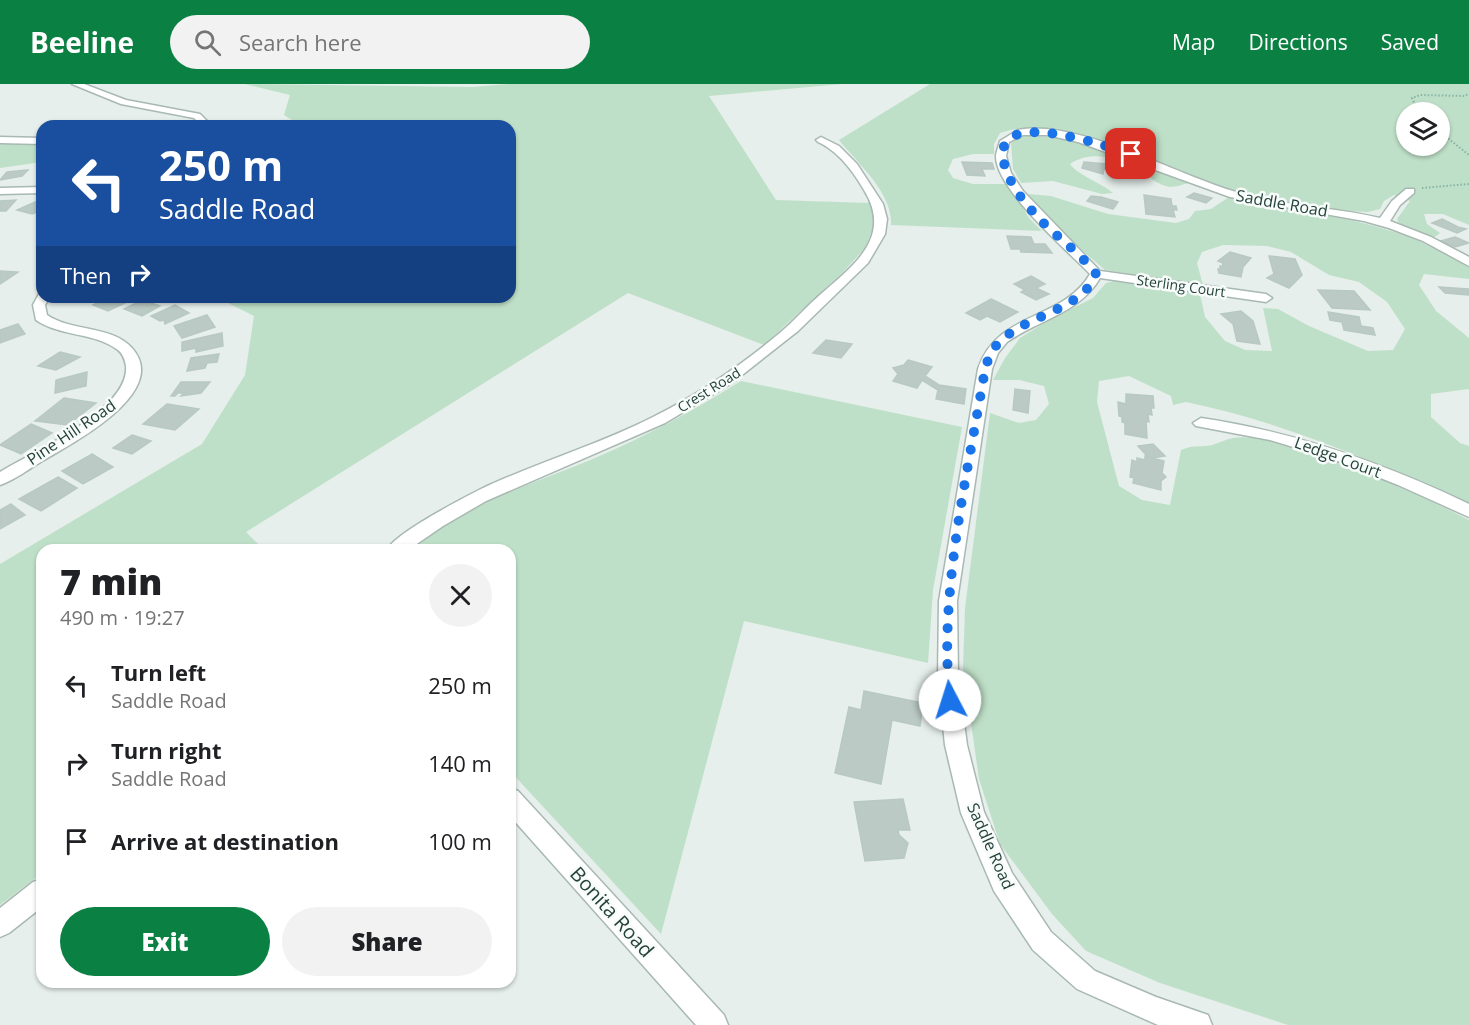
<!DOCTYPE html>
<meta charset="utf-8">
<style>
:root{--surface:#fff;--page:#f2f2f2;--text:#202124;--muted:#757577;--accent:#0b8043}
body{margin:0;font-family:"Open Sans",sans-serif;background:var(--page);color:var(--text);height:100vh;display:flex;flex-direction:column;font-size:22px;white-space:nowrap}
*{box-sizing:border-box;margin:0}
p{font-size:20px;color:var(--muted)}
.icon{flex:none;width:33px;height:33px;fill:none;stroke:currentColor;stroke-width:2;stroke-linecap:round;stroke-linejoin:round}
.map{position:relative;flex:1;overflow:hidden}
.panel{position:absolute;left:36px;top:460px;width:480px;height:444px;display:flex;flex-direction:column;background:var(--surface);border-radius:18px;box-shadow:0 2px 4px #0004}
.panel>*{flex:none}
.top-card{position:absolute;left:36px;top:36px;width:480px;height:183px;border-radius:18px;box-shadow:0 2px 4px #0004;background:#1a4fa0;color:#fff;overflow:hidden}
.buttons{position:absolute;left:1396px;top:18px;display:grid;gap:12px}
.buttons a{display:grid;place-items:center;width:54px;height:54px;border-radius:50%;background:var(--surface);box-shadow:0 2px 4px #0004;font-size:30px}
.pin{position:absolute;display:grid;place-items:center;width:51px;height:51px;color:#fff;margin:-26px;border-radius:12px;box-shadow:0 3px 9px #0006}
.me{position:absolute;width:66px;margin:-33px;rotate:355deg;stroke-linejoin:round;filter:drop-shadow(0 0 4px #0008)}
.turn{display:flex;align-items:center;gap:21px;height:126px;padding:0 24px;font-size:27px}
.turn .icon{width:78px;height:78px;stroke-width:2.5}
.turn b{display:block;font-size:42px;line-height:51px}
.then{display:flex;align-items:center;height:57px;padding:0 24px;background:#0003;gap:12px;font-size:22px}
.round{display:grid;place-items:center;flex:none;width:63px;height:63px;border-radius:32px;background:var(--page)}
.summary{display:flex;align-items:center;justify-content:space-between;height:102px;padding:0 24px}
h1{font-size:36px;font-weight:800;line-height:45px}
.primary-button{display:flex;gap:12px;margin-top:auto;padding:12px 24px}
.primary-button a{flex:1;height:69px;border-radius:36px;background:var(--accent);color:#fff;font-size:24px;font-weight:800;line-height:69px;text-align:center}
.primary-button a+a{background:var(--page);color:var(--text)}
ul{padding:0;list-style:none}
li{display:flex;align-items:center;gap:18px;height:78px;padding:0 24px}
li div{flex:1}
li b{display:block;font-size:22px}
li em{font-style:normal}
header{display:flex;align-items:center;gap:36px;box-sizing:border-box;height:84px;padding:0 30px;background:var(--accent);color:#fff}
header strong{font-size:28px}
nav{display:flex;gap:33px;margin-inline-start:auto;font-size:21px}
.search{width:420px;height:54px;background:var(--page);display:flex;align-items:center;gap:15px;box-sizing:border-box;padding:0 21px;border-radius:33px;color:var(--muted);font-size:22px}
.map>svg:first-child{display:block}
.green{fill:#bfe0c8;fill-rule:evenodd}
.building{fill:#bbcac4;stroke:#b8c9c2;stroke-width:1.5}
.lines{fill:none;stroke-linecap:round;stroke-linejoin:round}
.minor-casing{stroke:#a8b8b2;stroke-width:3}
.path{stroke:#86b3a5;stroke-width:2;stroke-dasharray:1.5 2;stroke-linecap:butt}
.minor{fill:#fff;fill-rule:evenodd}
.route{stroke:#1a73e8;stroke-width:10;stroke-dasharray:0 18}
.labels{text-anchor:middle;stroke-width:5;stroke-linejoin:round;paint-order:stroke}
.far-street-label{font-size:14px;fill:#24423a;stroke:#f7fbf9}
.street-label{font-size:16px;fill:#24423a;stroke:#f7fbf9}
.near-street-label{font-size:20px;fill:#24423a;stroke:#f7fbf9}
</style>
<header>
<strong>Beeline</strong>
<div class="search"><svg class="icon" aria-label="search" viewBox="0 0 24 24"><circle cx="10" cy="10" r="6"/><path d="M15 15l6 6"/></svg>Search here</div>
<nav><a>Map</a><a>Directions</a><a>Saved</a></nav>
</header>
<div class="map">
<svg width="1469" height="941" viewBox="0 0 1469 941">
<rect width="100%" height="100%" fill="#e6efeb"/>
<path class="green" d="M245,0L473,3L508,0H842L709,12L776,116L870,119L873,131L872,146L866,163L843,188L764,261L628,209L246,448L264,466H42V789L0,821V480L202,360L245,291L254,232L216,213H510V42H301L284,31L290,11Z
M930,0H1469V141L1443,130H1424L1427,140L1440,149L1432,155L1399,139L1397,135L1410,117L1394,111L1384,117L1380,125L1368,128C1323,127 1271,119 1228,105C1168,85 1061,26 1000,49L994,60V70H973L953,75L948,86L953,94L973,100H1008L1029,134L1042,147L891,141C893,109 858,80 839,56ZM1407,28H1440V62H1407Z
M1025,52C1083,50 1137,77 1189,99C1183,100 1177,103 1170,103C1158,101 1151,94 1141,88C1120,74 1092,65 1070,80C1079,92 1100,98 1113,109L1102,110L1053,97L1021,99L1013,85L1011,59L1016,55Z
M0,59L42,60V78L0,84Z
M1028,110L1051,112L1108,130L1176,139L1189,135L1195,127L1211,125L1229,113L1248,118C1326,132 1401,138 1469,184V195L1424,190L1419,201L1436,227L1469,254V305L1431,310V333L1460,359L1469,362V421C1377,378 1286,339 1186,318L1173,321L1171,312L1129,292L1099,297L1097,318L1119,402L1142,416L1170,421L1181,366C1196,360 1199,364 1212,361C1219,359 1226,355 1233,354C1282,346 1422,412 1469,436V941H1288L1160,899L1086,867L1052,830L1000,760L979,695L963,583L965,524L990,329L1019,339L1036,336L1049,320L1044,302L1019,296H993L1005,274L1020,254L1049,236L1093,214L1106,199L1115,197L1200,210L1205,233L1225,257L1245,266L1272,267L1263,224L1278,225L1309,242L1368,267L1393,266L1405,245L1387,218L1359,198L1329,191L1291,168L1267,162L1223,161L1202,168L1197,179L1203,201L1105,186L1061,148Z
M741,297L962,343L933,506L928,579L744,537L661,850L510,687V466H413C464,419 533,400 595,374C647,352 694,326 741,297Z"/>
<path class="building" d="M962,78L992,79L994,85H982L985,92L967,91Z
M1084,78L1119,81L1127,85L1129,92L1119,91L1114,86L1104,85L1103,90L1082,84Z
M28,86L22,92L0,96L7,88Z
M1194,109L1212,114L1206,119L1187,113Z
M1144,111L1171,115L1172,122H1176L1177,126H1173L1175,133L1146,130Z
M1091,112L1101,113L1118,118L1113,125L1087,117Z
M42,115V126L32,130L17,126Z
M16,116L6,127H0V117Z
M1442,135L1458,143L1466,145L1457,149L1432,139Z
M1007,152L1031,153L1034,160H1045L1052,169L1021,168L1020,165H1011Z
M1455,153L1469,159L1455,163L1441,157Z
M1230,168L1251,174L1243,183L1241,193L1219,189L1218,185H1220V182L1222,183L1223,179L1218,177Z
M1269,172L1295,175L1302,191L1289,204L1267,194L1274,190Z
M0,187L18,188L0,200Z
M1031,192L1045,200L1036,204L1049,210L1036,216L1021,208L1025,206L1014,200Z
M1439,203L1469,205V211L1445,209Z
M1318,206L1354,207L1370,226L1332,224Z
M109,213H127L129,214L124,216L127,218L108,227L93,221Z
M991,215L1018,228L1000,238L987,232L980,236L966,229Z
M142,216L160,222L142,232L124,225Z
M175,221L189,229L165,240L164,236L160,237L151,232Z
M1241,227L1253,237L1260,260L1237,257L1233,240L1221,230Z
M1328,228L1359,233L1361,242L1373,244L1375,251L1344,246L1342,238L1330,236Z
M207,231L215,243L182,254L174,242Z
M18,240L25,250L0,259V246Z
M222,249L223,262L196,268V264L182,267V258Z
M826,256L852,260L841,274L813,269Z
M60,268L80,273L56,286L38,282Z
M219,270L217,278L207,279L205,284L187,287L191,274Z
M908,276L932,283L925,292L939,301L966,305L964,320L936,315L938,306L922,296L917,304L893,297L898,290L893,284L904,281Z
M87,288L86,302L55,309L56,296Z
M181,298H210L201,309L181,312L184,309H178L175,312H171Z
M1015,305L1030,307L1028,329L1013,326Z
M1126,310L1153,312L1154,324H1151L1152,331L1148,330L1149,338L1146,337L1147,354L1125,350V339L1122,338V333L1119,332L1118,318L1126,320Z
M64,314L96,319L68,341L35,337Z
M167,320L199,325L175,346L143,340Z
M31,340L52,349L21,370L0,361Z
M132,351L151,357L132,370L113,364Z
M1153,360L1165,372L1152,374L1164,377L1162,389L1166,393L1161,397V406L1133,399L1134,394L1130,393L1132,376L1137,378V374L1145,376V372L1148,373L1138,362Z
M92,370L113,383L83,400L62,387Z
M58,393L77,404L41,427L19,415Z
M11,420L25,431L0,445V426Z
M864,607L923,619L920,642L892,636L881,700L835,689L849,623L861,626Z
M903,715L910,746H898L899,751L908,759L904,774L865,777L854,718Z"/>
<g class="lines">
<g class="minor-casing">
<path id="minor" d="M72,0H84L126,16L200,30L207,37L205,42H195L197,37L194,34L121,20Z
M1018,46C1078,35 1177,91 1236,108C1283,122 1333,123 1380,134L1392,117L1406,105H1414V109L1400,121L1390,137L1431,153L1469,173V182L1423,157L1389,144L1364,137L1230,113L1078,58L1047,51H1023L1009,58L1006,72L1011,89L1023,107L1100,187L1266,210L1272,214L1266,218L1100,194C1081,228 1037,237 1007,258L998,269L992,285L957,517L958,594L967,661L984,728L1012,789L1051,848L1095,887L1156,913L1208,931L1212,941H1158L1077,905L1033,866L994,807L961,729L945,661L938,594L939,517L978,285C997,227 1063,237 1090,190C1067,166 994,104 996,71C997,66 999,61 1000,57Z
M0,53L42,54V60L0,59Z
M821,53L839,62L857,80L883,120L887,135L885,150L868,179L798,247L732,299L665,339L486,417L443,442L408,466H387C394,450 463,414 481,405C538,378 598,361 653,333C699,310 742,281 781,248C795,236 807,222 821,210C854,181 893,153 864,106C853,87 838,67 818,58L816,56Z
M42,103V109L0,110V104Z
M39,210H42V213H50L45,221L47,231C72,248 111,241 132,264C171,308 73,359 44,376C30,384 15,396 0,401V388C32,368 130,326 126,282C125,276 123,270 118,266C94,248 61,253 36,236L33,221Z
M1201,334C1296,348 1383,379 1469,420V433L1398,401L1333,375L1270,356L1196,342L1193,339Z
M510,704L518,707L724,931L728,941H696L510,732Z
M42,795V823L9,849L0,853V824L33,798Z"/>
</g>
<path class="path" d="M1418,28L1412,14L1420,11L1465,12L1469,9
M1440,48L1469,71
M1422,104L1469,100"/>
<use href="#minor" class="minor"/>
</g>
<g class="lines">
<path class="route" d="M950,616C938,511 968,389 985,285C987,279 989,272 992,267C1016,231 1082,229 1096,190C1079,167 1053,151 1034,129C1021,115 1005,93 1003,73C998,23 1108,63 1131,70"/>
</g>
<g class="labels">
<g class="far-street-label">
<text transform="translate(1181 202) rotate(8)" y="5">Sterling Court</text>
<text transform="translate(709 306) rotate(-32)" y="5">Crest Road</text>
</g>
<g class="street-label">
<text transform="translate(1282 119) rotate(10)" y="6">Saddle Road</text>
<text transform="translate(71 348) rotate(-34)" y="6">Pine Hill Road</text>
<text transform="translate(1338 373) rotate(20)" y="6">Ledge Court</text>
<text transform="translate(991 762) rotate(66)" y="6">Saddle Road</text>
</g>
<g class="near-street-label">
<text transform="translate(612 828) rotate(48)" y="7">Bonita Road</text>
</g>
</g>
</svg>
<div class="buttons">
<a><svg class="icon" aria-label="layers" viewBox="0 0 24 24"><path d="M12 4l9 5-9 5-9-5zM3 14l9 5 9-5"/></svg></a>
</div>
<div class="pin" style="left:1131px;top:70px;background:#d93025"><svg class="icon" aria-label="arrive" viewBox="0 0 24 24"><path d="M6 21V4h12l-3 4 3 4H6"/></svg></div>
<svg class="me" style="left:950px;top:616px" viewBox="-20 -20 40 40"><circle r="19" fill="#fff"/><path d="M0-13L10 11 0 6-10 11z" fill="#1a73e8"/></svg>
<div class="top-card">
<div class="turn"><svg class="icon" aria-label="left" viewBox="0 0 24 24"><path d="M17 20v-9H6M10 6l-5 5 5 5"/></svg><div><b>250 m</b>Saddle Road</div></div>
<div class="then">Then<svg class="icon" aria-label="right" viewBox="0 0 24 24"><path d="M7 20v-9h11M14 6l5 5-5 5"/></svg></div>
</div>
<section class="panel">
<div class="summary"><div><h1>7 min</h1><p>490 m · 19:27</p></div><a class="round"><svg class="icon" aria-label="close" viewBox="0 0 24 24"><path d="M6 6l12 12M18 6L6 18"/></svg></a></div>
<ul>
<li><svg class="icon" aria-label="left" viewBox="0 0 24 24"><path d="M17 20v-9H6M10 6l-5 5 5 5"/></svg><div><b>Turn left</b><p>Saddle Road</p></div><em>250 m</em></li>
<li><svg class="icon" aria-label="right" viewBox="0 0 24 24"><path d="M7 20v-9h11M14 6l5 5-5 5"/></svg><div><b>Turn right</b><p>Saddle Road</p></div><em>140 m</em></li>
<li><svg class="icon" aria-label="arrive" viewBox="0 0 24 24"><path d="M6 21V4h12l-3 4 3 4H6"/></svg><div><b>Arrive at destination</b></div><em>100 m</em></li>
</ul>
<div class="primary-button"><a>Exit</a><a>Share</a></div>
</section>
</div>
